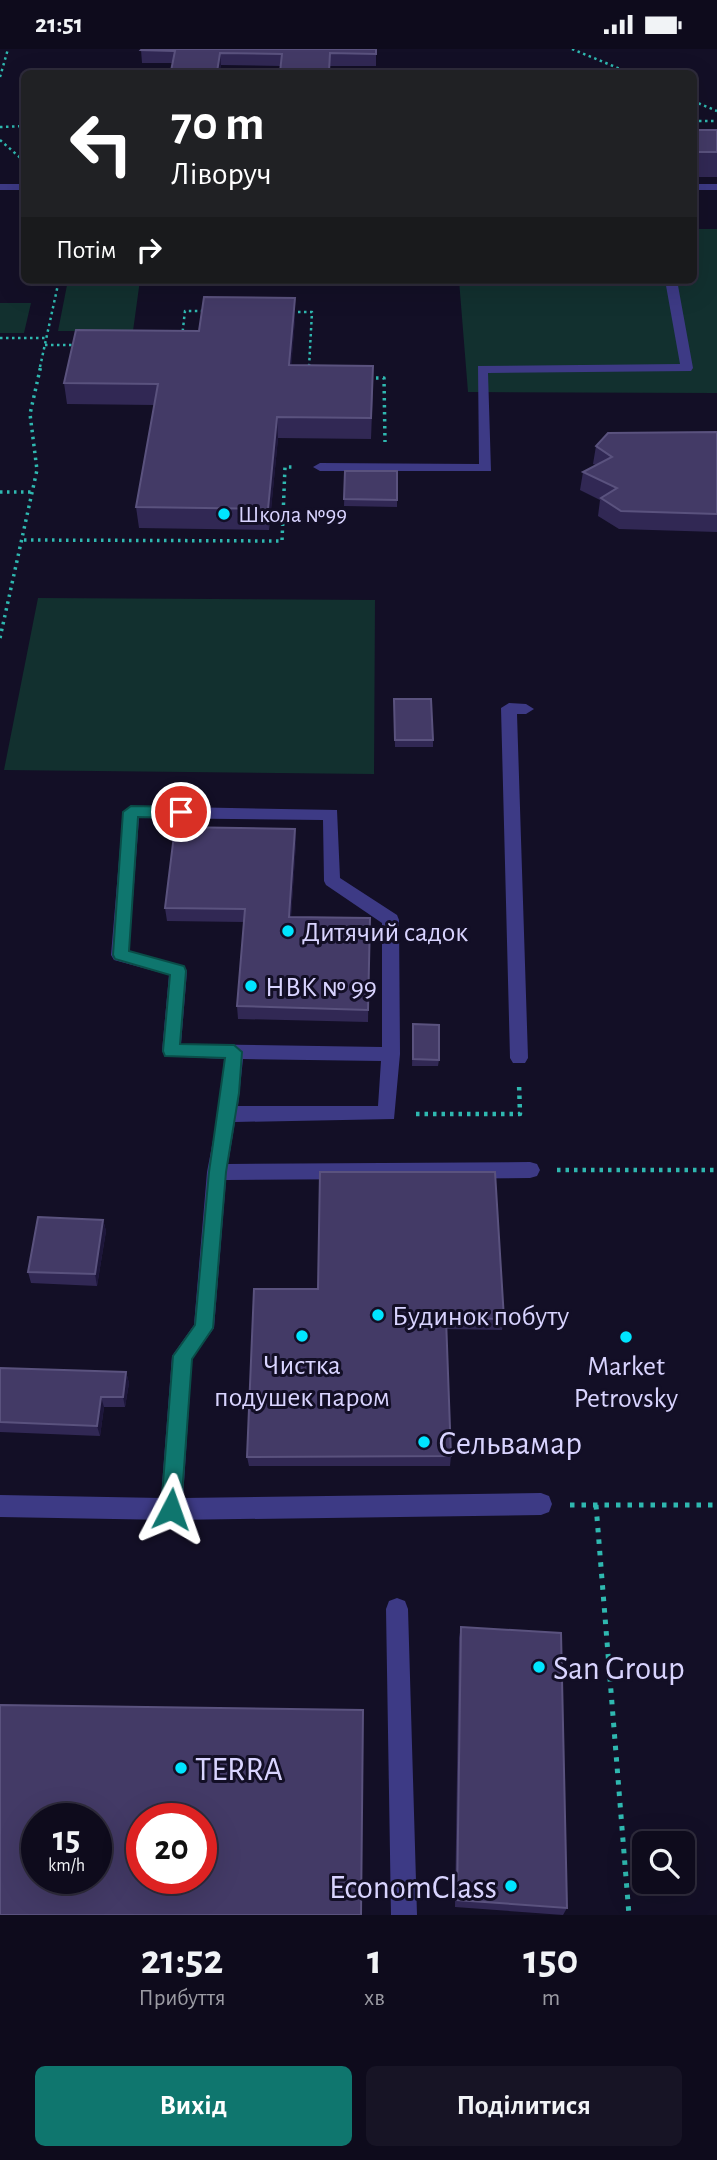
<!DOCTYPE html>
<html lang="uk">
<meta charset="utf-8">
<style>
:root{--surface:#0e0b1c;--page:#171425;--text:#f1f3f6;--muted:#9b9ba3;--line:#2e2b3b;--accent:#0f766e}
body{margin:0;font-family:"Alegreya Sans",sans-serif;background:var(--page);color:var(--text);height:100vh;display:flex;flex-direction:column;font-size:26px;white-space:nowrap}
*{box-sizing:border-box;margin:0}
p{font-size:23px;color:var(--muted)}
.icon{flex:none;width:38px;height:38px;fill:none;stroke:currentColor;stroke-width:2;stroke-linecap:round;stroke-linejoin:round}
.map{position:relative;height:1866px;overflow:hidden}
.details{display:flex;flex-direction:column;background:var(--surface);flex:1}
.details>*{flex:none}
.guide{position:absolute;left:21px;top:21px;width:676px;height:214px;border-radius:10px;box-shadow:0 7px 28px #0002,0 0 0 2px var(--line);background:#202124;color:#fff;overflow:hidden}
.fabs{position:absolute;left:632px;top:1782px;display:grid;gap:14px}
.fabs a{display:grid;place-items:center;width:63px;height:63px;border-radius:10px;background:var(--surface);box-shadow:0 7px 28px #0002,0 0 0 2px var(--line);font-size:35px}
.speed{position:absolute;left:21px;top:1754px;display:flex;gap:14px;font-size:35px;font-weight:700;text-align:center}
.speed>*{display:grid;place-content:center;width:91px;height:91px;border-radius:50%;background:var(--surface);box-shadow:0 7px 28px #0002,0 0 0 2px var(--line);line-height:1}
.speed small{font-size:18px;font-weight:400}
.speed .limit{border:10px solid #d22;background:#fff;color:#111}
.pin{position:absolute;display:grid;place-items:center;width:60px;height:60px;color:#fff;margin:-30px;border:4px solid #fff;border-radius:50%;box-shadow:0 2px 7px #0007}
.me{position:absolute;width:77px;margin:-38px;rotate:4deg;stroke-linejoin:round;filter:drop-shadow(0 0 5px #0008)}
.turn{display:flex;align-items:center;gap:24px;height:147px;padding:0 35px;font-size:32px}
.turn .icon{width:91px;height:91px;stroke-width:2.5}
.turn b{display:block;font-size:49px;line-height:60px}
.then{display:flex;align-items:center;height:66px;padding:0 35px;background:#0003;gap:14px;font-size:26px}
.eta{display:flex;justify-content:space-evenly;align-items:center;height:119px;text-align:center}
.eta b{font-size:42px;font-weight:700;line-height:49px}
.action{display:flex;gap:14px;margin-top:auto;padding:14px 35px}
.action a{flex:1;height:80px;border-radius:10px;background:var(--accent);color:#fff;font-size:28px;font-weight:700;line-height:80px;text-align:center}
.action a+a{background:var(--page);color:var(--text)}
.status{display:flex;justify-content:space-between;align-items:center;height:49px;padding:0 35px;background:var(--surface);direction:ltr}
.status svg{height:19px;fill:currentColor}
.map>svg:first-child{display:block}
.green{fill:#12302f}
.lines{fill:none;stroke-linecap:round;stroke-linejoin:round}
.path-far3{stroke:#2fb8b0;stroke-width:2.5;stroke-dasharray:2.5 3.5;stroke-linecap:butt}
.path-far2{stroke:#2fb8b0;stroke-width:3.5;stroke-dasharray:2.5 4.5;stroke-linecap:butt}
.path-far1{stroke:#2fb8b0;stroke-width:4.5;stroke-dasharray:3.5 5;stroke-linecap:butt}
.path{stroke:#2fb8b0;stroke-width:5;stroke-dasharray:4.5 7;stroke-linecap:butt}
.service{fill:#3d3a85;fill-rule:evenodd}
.wall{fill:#312854}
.shaded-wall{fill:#1d163a}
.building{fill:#433a66;stroke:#5a527e;stroke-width:2;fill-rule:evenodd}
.route{fill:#0f766e;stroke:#0a4d48;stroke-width:2}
.poi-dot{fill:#00e5ff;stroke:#130f26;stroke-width:2.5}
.labels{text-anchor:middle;stroke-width:6;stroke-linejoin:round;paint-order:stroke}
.far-poi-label{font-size:23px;fill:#d9d4ff;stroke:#130f26;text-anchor:start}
.poi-label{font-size:28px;fill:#d9d4ff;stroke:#130f26;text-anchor:start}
.near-poi-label{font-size:33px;fill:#d9d4ff;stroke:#130f26;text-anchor:start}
</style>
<div class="status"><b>21:51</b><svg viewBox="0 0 49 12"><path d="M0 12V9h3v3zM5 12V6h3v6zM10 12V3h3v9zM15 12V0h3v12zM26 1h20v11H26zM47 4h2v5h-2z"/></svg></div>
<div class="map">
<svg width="717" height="1866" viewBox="0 0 717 1866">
<rect width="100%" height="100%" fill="#130f26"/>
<path class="green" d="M693,180H717V344L468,343L459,231H693Z
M68,231H140L133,282H58Z
M0,254H31L24,284H0Z
M38,549L375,551L374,725L4,721Z"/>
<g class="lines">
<path class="path-far3" d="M572,0L630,24
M0,28L8,0
M693,52L717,62
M693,72H717
M0,78L24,77
M0,91L24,112
M292,263H312L309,318
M182,288L185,262H206
M0,289H46
M45,296H78
M40,318L59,231"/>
<path class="path-far2" d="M309,321V316
M369,329H384L385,393
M0,443H32
M24,491L282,492L285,418H292
M0,589L37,421L30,365L41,316"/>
<path class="path-far1" d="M416,1065H520L519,1034
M557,1121H717"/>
<path class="path" d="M570,1456H717
M596,1456L629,1866"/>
<path class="service" d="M0,135H24V141H0Z
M693,135H717V141H693Z
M665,231H677L693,319L691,322L488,324L491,422H320L313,418L320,414L479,415L478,317L680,315Z
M509,654L526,655L534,660L526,665H517L528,1009L525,1014H513L510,1009L501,659Z
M131,757L337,761L340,829L397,866L399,871L400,1005L394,1070L235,1073L228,1115L530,1113L537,1115L540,1121L537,1127L530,1129L226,1131L214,1279L192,1310L183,1449L541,1444L549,1447L552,1455L549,1463L541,1466L171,1471L0,1468V1446L161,1449L172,1307L194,1276L207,1123L222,1044L224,1010L165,1007L162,1002L169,926L114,911L111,906L123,763ZM139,769L323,771L324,832L326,836L382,874V998L181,995L187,922L184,917L129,902ZM243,1010L381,1012L378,1057H238Z
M397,1549L405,1552L408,1560L417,1866H391L386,1560L389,1552Z"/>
</g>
<path class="wall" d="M376,0V17H330V24H280L281,17L221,16L219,24H171L173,14H142L141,1Z
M693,81H717V128H693Z
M295,270L291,316L373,338L371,390L278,389L269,481L139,479L136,458L154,356L67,355L64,334L199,282Z
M717,383V483L619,480L598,467L600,451L580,441L583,423L596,416L593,415L596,397Z
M345,422H397V458L344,457Z
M394,650L433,691V698H395Z
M295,780L296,793L291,868L370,869L368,973L238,970L237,957L244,873L167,872L165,859Z
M413,975L439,1011L438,1017H412Z
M103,1171L106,1182L97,1237L31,1234L28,1223Z
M254,1240L504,1270L502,1281L446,1280L451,1407L450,1417H249L247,1408Z
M0,1319L126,1323L129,1334L125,1358H104L100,1387L0,1383Z
M461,1578L567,1859L563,1866L455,1858L459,1589Z"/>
<path class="shaded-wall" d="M220,4L221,16L219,24H217Z
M295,249V270L290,337L289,316Z
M277,368L278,389L269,481L268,460Z
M295,780L296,793L290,881L289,868Z
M103,1171L106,1182L97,1237L95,1225Z
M126,1323L129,1334L125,1358L123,1348Z
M101,1348L104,1358L100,1387L97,1377Z"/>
<path class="building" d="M142,0H376V5L330,4L329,23H280L282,5L220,4L217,23L171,22L175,2L141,1Z
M693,81H717V103H693Z
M204,248L295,249L289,316L373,317L371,369L277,368L268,460L136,458L158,335L64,334L76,281L199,282Z
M717,383V465L621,462L601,449L617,439L583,423L612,408L596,397L608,384Z
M345,422H397V451L344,450Z
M394,650H431L433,691H395Z
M175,778L295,780L289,868L370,869L368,961L237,957L245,860L165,859Z
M413,975L439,976V1011L413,1010Z
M320,1123H495L504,1270L446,1269L451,1407L247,1408L254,1240H318Z
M38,1168L103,1171L95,1225L28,1223Z
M0,1319L126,1323L123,1348H101L97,1377L0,1373Z
M461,1578L561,1584L567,1859L457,1851Z
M0,1656L363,1661L361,1866H0ZM37,1769H96V1829H37ZM142,1769H201V1829H142Z"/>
<path class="route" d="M131,757L181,758L188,763L181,769L138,768L129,902L184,917L186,922L180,995L234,996L242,1003L239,1044L226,1123L213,1279L192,1310L181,1460L178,1467L171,1470L164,1467L161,1460L173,1307L195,1276L209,1123L225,1009L165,1007L163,1002L170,926L115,910L113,906L123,763Z"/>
<g class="poi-dot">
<circle cx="224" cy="465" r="7"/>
<circle cx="288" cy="882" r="7"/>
<circle cx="251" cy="937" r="7"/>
<circle cx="378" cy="1266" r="7"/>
<circle cx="302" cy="1287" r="7"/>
<circle cx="626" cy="1288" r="7"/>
<circle cx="424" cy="1393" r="7"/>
<circle cx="539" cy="1618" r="7"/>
<circle cx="181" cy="1719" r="7"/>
<circle cx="511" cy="1837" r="7"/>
</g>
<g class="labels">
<g class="far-poi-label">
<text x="238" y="473">Школа №99</text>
</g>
<g class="poi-label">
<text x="302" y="892">Дитячий садок</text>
<text x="265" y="947">НВК № 99</text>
<text x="392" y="1276">Будинок побуту</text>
<text x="302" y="1325" text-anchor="middle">Чистка<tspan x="302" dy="32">подушек паром</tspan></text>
<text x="626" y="1326" text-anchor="middle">Market<tspan x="626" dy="32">Petrovsky</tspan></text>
</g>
<g class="near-poi-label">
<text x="438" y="1405">Сельвамар</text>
<text x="553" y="1630">San Group</text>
<text x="195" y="1731">TERRA</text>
<text x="497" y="1849" text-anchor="end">EconomClass</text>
</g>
</g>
</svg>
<div class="fabs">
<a><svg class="icon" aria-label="search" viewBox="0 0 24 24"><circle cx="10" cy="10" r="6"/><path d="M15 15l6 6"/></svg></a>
</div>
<div class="speed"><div>15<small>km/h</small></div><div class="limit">20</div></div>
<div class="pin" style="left:181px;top:763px;background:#d93025"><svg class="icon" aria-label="arrive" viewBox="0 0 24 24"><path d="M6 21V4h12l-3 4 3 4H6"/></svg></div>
<svg class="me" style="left:171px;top:1460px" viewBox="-20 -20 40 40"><path d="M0-17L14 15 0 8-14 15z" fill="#0f766e" stroke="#fff" stroke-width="4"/></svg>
<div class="guide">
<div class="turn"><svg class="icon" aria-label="left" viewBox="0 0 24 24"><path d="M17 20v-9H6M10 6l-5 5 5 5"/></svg><div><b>70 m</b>Ліворуч</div></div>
<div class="then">Потім<svg class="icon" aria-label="right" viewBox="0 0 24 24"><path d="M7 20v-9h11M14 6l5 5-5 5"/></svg></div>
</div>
</div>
<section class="details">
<div class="eta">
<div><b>21:52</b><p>Прибуття</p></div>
<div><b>1</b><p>хв</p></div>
<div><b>150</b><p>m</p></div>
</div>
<div class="action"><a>Вихід</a><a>Поділитися</a></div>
</section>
